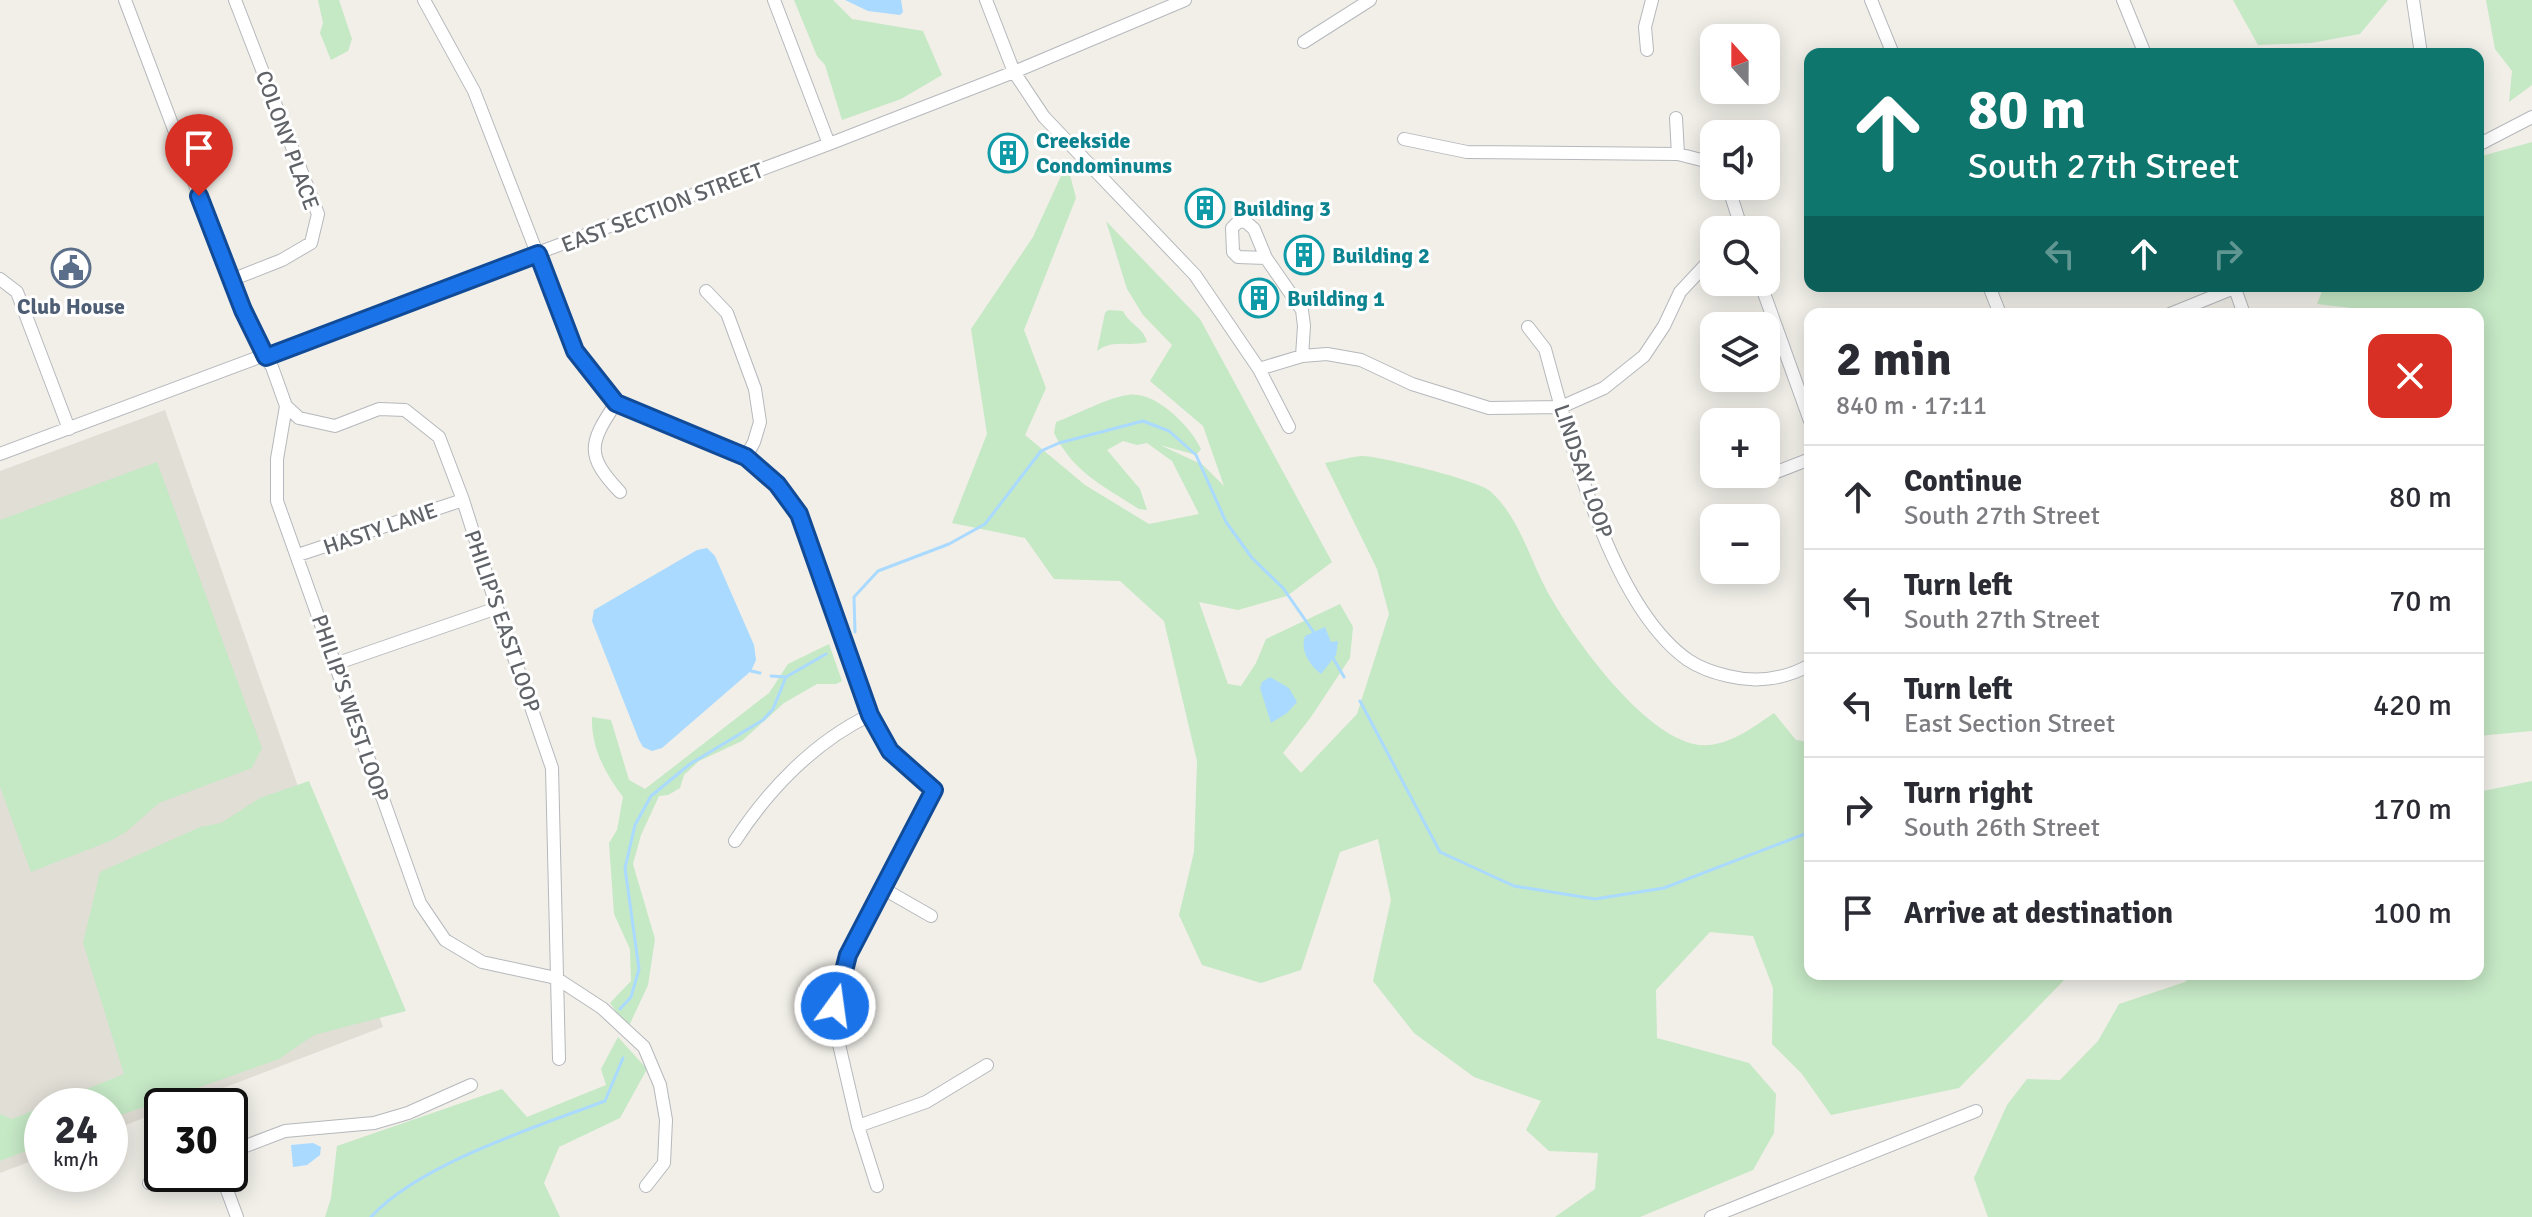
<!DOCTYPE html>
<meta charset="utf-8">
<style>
:root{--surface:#fff;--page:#f7f7f7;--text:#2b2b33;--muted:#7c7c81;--line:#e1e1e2}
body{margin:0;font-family:Signika,sans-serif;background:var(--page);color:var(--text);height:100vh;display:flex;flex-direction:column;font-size:30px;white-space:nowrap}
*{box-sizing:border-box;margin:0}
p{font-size:26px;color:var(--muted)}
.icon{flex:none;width:44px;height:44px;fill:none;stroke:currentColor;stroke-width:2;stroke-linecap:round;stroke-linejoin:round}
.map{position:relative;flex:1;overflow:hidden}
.sheet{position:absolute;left:1804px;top:308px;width:680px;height:672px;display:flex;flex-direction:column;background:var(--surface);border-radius:16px;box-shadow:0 4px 20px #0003}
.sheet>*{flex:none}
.top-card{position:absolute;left:1804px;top:48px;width:680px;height:244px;border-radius:16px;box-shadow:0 4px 20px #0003;background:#0f766e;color:#fff;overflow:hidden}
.needle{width:52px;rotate:339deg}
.fabs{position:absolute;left:1700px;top:24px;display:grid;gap:16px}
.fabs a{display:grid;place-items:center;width:80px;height:80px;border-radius:16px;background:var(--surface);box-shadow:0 4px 20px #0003;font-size:40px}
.speed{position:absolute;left:24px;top:1088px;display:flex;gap:16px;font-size:40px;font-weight:700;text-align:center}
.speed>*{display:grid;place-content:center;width:104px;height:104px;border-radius:50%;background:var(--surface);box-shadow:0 4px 20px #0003;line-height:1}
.speed small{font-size:20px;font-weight:400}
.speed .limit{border:4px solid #111;border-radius:12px;background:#fff;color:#111}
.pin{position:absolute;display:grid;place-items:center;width:68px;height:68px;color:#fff;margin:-82px -34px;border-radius:50% 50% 50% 0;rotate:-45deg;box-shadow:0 0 8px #0007}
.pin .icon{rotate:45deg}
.me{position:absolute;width:88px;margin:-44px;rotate:14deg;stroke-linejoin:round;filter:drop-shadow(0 0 6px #0008)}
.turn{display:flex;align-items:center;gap:28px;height:168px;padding:0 32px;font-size:36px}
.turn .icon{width:104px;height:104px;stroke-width:2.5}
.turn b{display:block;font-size:56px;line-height:68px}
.lanes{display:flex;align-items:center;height:76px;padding:0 32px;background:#0003;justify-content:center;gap:40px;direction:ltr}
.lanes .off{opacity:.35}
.round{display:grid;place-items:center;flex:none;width:84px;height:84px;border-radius:16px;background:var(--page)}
.overview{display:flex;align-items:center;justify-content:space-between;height:136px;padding:0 32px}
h1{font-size:48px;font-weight:700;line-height:60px}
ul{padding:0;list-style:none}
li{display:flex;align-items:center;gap:24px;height:104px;padding:0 32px;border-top:2px solid var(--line)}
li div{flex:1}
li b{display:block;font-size:30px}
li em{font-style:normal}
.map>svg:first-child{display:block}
.education{fill:#e1ded6}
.green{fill:#c5e8c5}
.water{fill:#aadaff}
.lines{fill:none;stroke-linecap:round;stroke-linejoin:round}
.stream{stroke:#aadaff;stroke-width:3}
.minor-casing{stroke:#b5b8bc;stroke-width:14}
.minor{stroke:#fff;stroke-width:12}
.route-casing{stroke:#114b97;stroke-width:20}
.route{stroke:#1a73e8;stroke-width:14}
.labels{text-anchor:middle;stroke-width:6;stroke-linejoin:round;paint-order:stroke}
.street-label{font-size:22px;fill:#5f6368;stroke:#fff}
.culture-label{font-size:22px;font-weight:bold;fill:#0d838f;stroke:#fff;text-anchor:start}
.service-label{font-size:22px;font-weight:bold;fill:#4e5e75;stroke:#fff}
</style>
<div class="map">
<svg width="2532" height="1217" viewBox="0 0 2532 1217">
<rect width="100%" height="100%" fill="#f1efe8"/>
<path class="education" d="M165,410L383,1027L176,1106H162V1111L110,1131V1106H42V1157L0,1173V471Z"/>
<path class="green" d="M318,0H339L352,39L348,51L331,60L320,33L323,23Z
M794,0H833L852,19L923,31L942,75L901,99L842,120L825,65L817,56Z
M2233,0H2388L2360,34L2311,43L2258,45Z
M2486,0H2532V85L2509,102L2512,71L2495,49Z
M2532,142V731L2478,736V314H2360V309L2317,304L2324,286H2478V157Z
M1067,163L1076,198L1024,330L1046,388L1025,435L1085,485L1149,524L1199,514L1172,461L1147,443L1137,445L1123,441L1107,450L1140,489L1147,510L1139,509C1102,485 1074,473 1054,433L1056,422C1076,415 1109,397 1128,395C1155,390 1191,427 1201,449L1196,455L1160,445L1203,465L1224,486L1203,426L1150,381L1172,345L1143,315L1127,289L1106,221L1200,319L1332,562L1287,596L1238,610L1199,602L1228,684L1241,686L1256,663L1266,639L1340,604L1353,627L1350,658L1311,717L1283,753L1301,773L1357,714L1389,614L1377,569L1325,463C1337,461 1349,457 1361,456C1380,456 1477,480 1490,491C1519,517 1529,557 1547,591C1571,635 1652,751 1709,745C1733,743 1755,726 1774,713L1796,740L1810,742V974H2070L1959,1088L1831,1115L1802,1074L1772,1044L1773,988L1753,936L1710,932L1656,990L1657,1038L1749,1063L1776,1094L1774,1133L1753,1170L1640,1217H1555L1595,1189L1598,1153L1549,1151L1526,1130L1541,1101L1474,1077L1414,1033L1373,981L1391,900L1378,839L1340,852L1301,970L1261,983L1202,965L1179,915L1194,852L1197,761L1164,621L1120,581L1054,579L1025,538L952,523L987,434L971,329L1033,237Z
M1108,310L1123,311C1129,324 1144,328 1147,342C1129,347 1113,339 1097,351L1105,313Z
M157,462L262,748L252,768L159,803L126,832L110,841L31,872L0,787V520Z
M829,644L842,681L836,684H817L784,703L742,741L699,761L684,775L680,788L668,795L659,796L641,835L633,864L655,939L648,985L628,1028L610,1003L631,981L630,949L614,914L609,843L617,830L623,797C605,773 591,748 592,717L611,720L629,780L645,789L769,693L788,664Z
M309,781L406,1011L314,1035L279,1059L110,1119V1106H44L124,1074L83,943L100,872L200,827L221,823L260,798Z
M2532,781V1217H1988L1974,1178L2007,1105L2027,1079L2060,1080L2098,1041L2119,1004L2185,982L2192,974H2478V792Z
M618,1037L647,1069L620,1118L559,1147L544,1183L560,1217H325L331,1198L337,1146L502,1089L527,1117L606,1085L601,1069Z
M42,1107V1145L0,1161V1114L12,1119Z"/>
<path class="water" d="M845,0H901L903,12L900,15L868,11Z
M707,548L715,556L754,645L756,660L751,671L662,748L652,751L643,747L639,740L592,621L594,610L697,550Z
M1325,627L1331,642L1338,641L1336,655L1321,674C1309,664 1300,651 1305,636Z
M1270,677L1289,688L1297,702L1287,713L1271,723L1260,688L1262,682Z
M313,1143L321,1147L320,1155L307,1165L293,1167L291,1145Z"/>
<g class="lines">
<path class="stream" d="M855,632L854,597L878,571L949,544L985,524L1041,451L1059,443L1143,421L1169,431L1196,455L1226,522L1252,558L1283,588L1315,634
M1332,656L1344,677
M751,671L760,673
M771,676L786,677
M1360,701L1440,852L1514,886L1595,899L1664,888L1810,832
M620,1009L631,997L639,969L625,868L635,825L651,796L690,764L763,720L773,709L786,677L826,654
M371,1217C419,1164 538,1126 605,1101L623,1058"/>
<g class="minor-casing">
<path id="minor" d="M125,0L231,280L255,340L272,367L286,406L277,459V501L420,903L445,940L482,962L556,978L602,1008L644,1047L660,1085L666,1120L664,1163L646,1186
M424,0L474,91L575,351L616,403L746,457L777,484L799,514L870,715L890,751L934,790L848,955L835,1000L838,1040L858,1126L877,1186
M774,0L829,144
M986,0L1014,72L1044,117L1195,275L1259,369L1289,427
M1871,0L1893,54
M2123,0L2145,54
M2413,0L2421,54
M1304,42L1370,0
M1647,50L1645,27L1652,0
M1676,118L1678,154
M1404,139L1467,152L1678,154L1709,162L1714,168
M2478,145L2532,117
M1728,186L1742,230
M1266,258L1238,257L1233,252L1232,228L1239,221L1246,222L1254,229L1266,258L1302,310L1304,326L1302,356
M0,279L17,292L69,429
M231,280L282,260L311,243L318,214L235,0
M1760,282L1810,421
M1989,286L2000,314
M2234,286L2244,314
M706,291L727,313L755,389L760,422L754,442L746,457
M2170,314L2234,288
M1528,327L1545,349C1570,439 1609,604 1688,660C1700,668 1715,673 1728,676C1756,683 1785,679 1810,665
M1259,369L1302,356L1327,354L1361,360L1412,384L1489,408L1561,407L1604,388L1644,356L1664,326L1680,292L1707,263L1714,260
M616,403C589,443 585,455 620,492
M286,406L299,418L335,426L379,409L405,410L439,437L463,500L497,608L552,768L559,1059
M0,454L829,144L1014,72L1185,0
M1761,478L1810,459
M298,555L463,500
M335,664L497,608
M735,841C768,790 814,742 870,715
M882,888L931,916
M858,1126L926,1102L987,1065
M230,1152L285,1131L374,1123L408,1113L471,1085
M221,1174L237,1217
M149,1183L172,1174
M1711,1217L1976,1111"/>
</g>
<use href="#minor" class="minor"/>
</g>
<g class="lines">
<g class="route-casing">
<path id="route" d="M199,196L243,310L266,357L538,254L575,351L616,403L746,457L777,484L799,514L870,715L890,751L934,790L848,955L835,1006"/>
</g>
<use href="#route" class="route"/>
</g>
<defs>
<g id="building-ring" transform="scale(2)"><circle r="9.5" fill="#fff" stroke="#0f9aa8" stroke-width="1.5"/><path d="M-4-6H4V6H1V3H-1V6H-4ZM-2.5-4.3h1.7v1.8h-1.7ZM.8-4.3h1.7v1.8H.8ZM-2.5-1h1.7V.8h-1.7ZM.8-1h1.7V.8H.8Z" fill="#0f9aa8"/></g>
<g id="civic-ring" transform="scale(2)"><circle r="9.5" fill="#fff" stroke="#5c6f8a" stroke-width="1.5"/><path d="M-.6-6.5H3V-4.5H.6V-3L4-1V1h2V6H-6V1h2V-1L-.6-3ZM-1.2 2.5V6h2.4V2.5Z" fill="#5c6f8a"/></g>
</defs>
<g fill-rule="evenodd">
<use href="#building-ring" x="1008" y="153"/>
<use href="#building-ring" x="1205" y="208"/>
<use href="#building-ring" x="1304" y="255"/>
<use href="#civic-ring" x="71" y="268"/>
<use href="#building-ring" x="1259" y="298"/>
</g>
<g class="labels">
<g class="street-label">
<text transform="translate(288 140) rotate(70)" y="8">COLONY PLACE</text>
<text transform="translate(662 207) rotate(-21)" y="8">EAST SECTION STREET</text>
<text transform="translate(1584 471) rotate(71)" y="8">LINDSAY LOOP</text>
<text transform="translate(380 528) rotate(-19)" y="8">HASTY LANE</text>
<text transform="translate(503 621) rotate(71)" y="8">PHILIP'S EAST LOOP</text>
<text transform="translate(351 708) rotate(71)" y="8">PHILIP'S WEST LOOP</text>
</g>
<g class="culture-label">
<text x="1036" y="148">Creekside<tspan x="1036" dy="25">Condominums</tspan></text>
<text x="1233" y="216">Building 3</text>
<text x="1332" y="263">Building 2</text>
<text x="1287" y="306">Building 1</text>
</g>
<g class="service-label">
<text x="71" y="314">Club House</text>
</g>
</g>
</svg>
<div class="fabs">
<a><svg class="needle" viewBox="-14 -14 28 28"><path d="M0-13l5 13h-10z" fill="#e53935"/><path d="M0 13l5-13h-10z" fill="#7c7c81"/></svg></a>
<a><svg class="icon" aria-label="sound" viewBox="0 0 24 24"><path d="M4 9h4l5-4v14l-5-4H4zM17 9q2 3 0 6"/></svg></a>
<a><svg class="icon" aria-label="search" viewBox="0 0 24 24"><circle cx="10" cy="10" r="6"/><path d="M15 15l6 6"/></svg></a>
<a><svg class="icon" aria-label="layers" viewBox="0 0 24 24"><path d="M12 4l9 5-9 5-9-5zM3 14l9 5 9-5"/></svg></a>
<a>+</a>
<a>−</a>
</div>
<div class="speed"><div>24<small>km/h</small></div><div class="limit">30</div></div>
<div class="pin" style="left:199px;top:196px;background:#d93025"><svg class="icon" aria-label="arrive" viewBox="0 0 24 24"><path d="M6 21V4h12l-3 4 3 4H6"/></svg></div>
<svg class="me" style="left:835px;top:1006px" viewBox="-20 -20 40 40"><circle r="17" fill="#1a73e8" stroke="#fff" stroke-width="3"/><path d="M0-11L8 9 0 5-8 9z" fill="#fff"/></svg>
<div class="top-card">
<div class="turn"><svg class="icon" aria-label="ahead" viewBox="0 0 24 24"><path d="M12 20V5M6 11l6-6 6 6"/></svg><div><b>80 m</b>South 27th Street</div></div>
<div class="lanes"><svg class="icon off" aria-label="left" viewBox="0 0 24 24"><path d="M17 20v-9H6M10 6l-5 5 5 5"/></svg><svg class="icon" aria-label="ahead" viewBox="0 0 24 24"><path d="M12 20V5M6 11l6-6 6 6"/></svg><svg class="icon off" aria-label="right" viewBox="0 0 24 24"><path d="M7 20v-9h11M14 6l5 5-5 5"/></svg></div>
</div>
<section class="sheet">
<div class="overview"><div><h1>2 min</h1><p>840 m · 17:11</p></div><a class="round" style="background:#d93025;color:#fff"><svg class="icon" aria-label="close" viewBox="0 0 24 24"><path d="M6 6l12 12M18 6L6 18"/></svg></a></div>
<ul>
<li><svg class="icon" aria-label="ahead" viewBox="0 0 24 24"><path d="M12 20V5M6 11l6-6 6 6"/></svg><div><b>Continue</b><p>South 27th Street</p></div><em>80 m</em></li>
<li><svg class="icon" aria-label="left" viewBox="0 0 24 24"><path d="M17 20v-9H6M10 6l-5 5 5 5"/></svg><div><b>Turn left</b><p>South 27th Street</p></div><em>70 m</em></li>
<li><svg class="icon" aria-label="left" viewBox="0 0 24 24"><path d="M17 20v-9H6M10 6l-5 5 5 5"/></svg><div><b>Turn left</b><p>East Section Street</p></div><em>420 m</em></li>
<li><svg class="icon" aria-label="right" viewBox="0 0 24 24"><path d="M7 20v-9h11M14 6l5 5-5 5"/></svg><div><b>Turn right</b><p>South 26th Street</p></div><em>170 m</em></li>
<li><svg class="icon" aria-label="arrive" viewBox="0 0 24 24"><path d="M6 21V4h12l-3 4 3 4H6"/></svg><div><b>Arrive at destination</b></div><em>100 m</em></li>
</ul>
</section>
</div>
